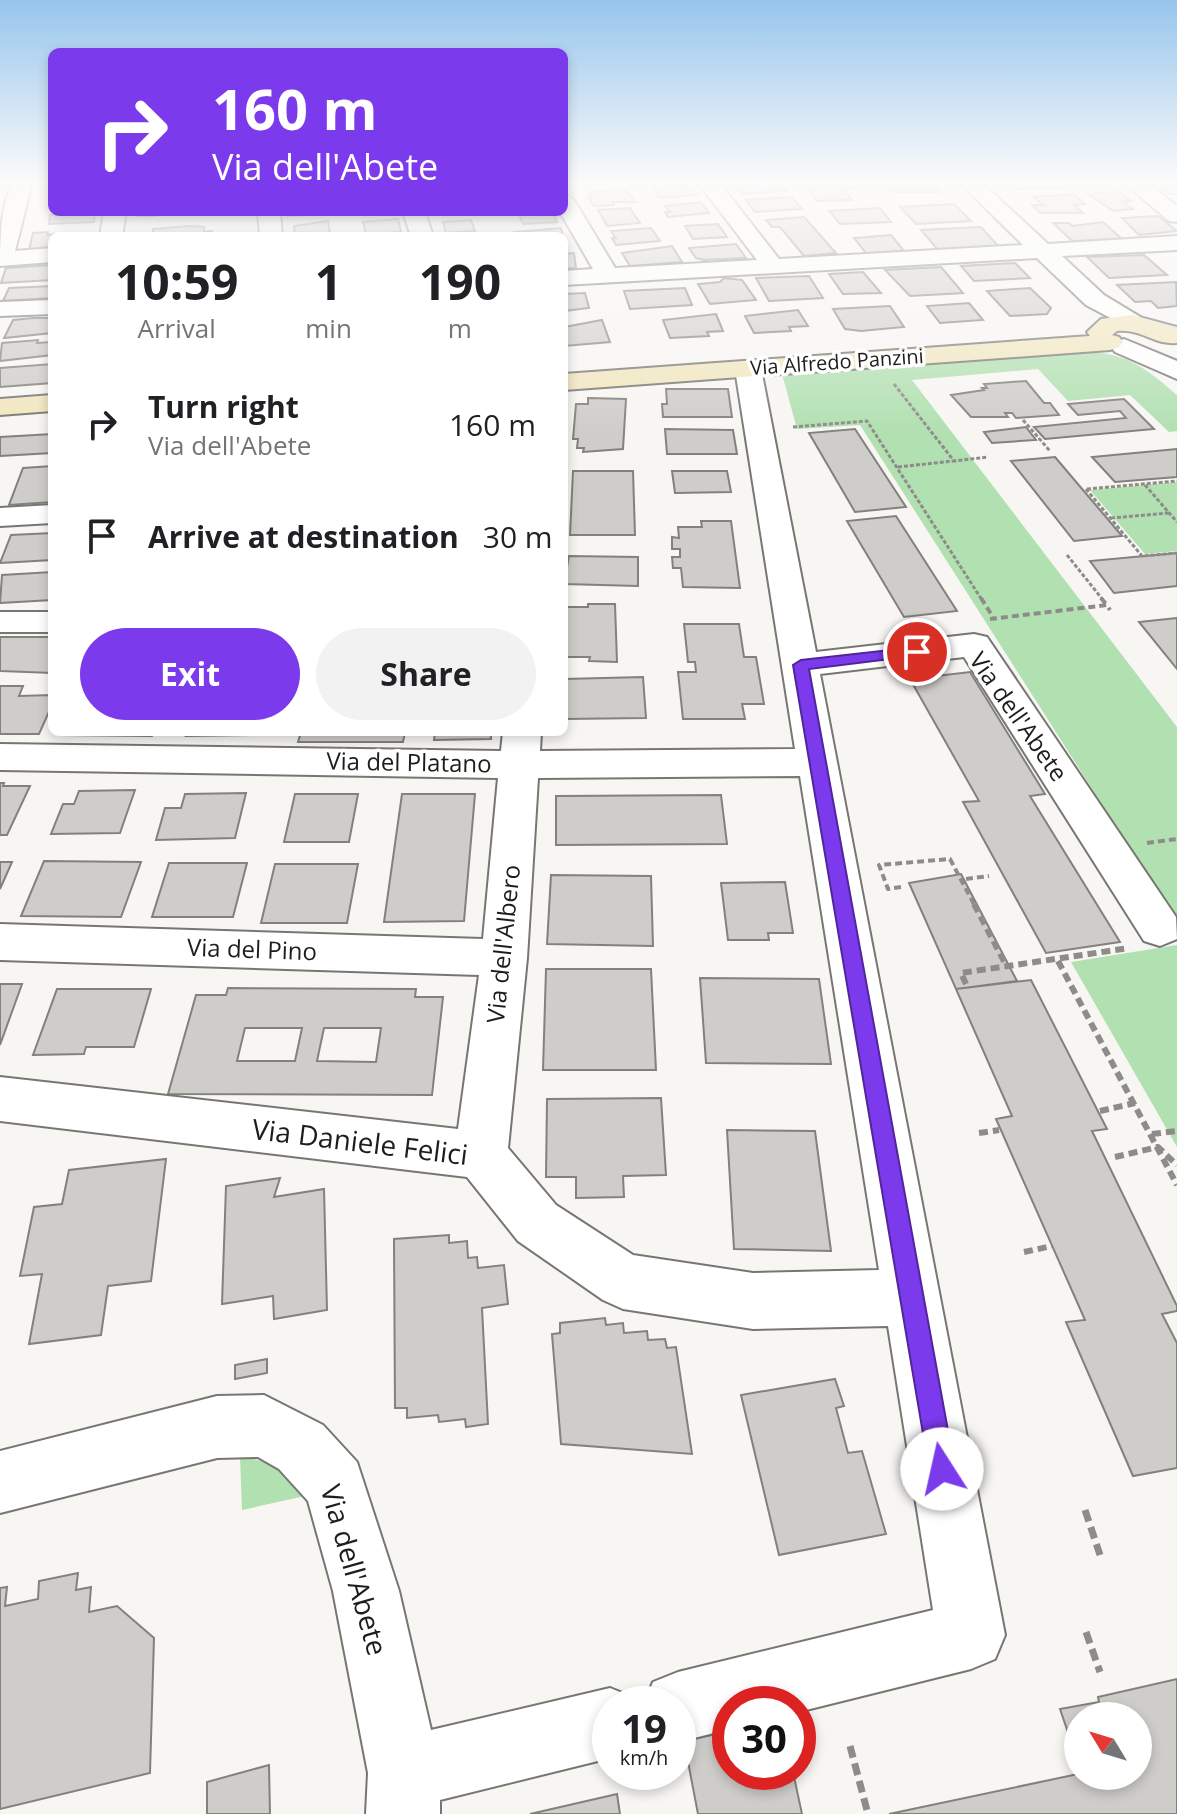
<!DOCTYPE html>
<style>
:root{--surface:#fff;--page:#f2f2f2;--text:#202124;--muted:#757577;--accent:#7c3aed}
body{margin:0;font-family:"Open Sans",sans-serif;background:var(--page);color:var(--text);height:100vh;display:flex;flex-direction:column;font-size:30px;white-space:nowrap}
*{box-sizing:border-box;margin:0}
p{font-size:26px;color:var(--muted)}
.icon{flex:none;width:44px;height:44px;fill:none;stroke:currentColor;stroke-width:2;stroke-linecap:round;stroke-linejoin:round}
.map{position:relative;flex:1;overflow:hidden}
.sheet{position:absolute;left:48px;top:232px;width:520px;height:504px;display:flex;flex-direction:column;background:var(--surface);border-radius:12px;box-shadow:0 4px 12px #0003}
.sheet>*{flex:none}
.banner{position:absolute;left:48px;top:48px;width:520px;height:168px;border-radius:12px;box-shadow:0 4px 12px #0003;background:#7c3aed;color:#fff;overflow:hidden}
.needle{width:52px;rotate:308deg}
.fabs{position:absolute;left:1064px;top:1702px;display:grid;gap:16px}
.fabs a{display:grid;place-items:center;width:88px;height:88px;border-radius:50%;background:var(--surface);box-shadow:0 4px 12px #0003;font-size:40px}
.speed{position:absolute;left:592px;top:1686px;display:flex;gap:16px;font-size:40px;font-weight:700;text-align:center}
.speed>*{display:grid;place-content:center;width:104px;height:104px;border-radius:50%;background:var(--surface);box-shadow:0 4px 12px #0003;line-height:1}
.speed small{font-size:20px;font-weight:400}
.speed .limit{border:12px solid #d22;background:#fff;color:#111}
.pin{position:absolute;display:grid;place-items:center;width:68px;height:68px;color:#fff;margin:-34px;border:4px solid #fff;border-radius:50%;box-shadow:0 2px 8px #0007}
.me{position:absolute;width:88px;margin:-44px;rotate:350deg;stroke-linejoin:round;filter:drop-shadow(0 0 6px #0008)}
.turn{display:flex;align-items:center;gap:28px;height:168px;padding:0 32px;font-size:36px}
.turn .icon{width:104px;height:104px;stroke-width:2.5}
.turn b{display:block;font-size:56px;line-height:68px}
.eta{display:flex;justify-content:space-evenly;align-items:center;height:136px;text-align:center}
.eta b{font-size:48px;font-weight:700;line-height:56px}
.cta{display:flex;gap:16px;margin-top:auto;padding:16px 32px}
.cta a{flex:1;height:92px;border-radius:48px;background:var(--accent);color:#fff;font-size:32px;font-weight:700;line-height:92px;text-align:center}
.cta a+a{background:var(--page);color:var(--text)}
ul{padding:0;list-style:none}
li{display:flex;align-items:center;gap:24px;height:112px;padding:0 32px}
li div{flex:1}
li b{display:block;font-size:30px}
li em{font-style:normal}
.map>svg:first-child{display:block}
.green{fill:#b1e0b1}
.building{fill:#cecdc9;stroke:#82817e;stroke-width:2;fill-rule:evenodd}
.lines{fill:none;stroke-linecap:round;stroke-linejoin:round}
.minor-casing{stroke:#777673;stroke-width:4}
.secondary-casing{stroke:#777673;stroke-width:4}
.path-far3{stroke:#8e8c8a;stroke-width:3;stroke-dasharray:4 2;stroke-linecap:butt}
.path-far2{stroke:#8e8c8a;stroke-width:4;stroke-dasharray:7 4;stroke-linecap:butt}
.path-far1{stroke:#8e8c8a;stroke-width:6;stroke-dasharray:9 5;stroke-linecap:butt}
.path{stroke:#8e8c8a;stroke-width:7;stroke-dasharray:12 6;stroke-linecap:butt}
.minor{fill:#fff;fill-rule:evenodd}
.secondary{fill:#f1e6be;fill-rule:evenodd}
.route{fill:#7c3aed;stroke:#51269a;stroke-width:2}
.labels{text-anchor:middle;stroke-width:7;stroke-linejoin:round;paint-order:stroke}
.far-street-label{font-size:20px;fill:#1d1d1b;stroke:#fff}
.street-label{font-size:24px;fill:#1d1d1b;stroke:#fff}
.near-street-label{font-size:28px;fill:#1d1d1b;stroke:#fff}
</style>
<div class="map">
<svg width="1177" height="1814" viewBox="0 0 1177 1814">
<rect width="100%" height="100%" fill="#f8f6f3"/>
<path class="green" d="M1076,351C1125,352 1141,364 1177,395V431L1169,432L1130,395L1068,401L1038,369L912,380L1177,727V922L860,425L797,429L782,374Z
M1177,482V551L1145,554L1090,490Z
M1177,945V1147L1071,962Z
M240,1456C273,1462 283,1470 305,1496L242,1510Z"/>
<path class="building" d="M779,181L787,191L742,194L733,182Z
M932,181L941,192H892L885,184Z
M1007,181L1059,182L1065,188L1015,189Z
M1153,181H1177V194H1170Z
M848,182L854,188L843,189L852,200L817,201L804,184Z
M686,185L698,195L660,198L653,188Z
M625,189L635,202H613L614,205L594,206L589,198H592L589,192Z
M1120,192L1131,201L1123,202L1133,209L1113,211L1088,194Z
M1073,194L1085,204L1074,205L1083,213H1040L1032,205H1043L1034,197Z
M792,197L802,209L755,212L746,200Z
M701,202L709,213L668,217L665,212H670L665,206Z
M954,204L971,221L916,224L900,207Z
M630,208L640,223L607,226L598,210Z
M880,208L891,222L840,224L829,211Z
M75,212H95L94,222L49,224L50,215Z
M139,212H186L153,216H138Z
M287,212H335V214L287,216Z
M518,212H553L557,222L523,224Z
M1158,216L1177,231L1139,235L1122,218Z
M804,217L836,253L804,256L780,227H772L766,220Z
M398,219L401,232L366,235L363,222Z
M471,220L475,231L446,233L443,222Z
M328,221L330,233L295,236L294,226Z
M1103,222L1122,239L1072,241L1053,223H1069L1072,226Z
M718,224L727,237L693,239L685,226Z
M191,226L204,227V232L212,231V236H153V229Z
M981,227L999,247L938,250L921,230Z
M561,228L563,236H516L514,232Z
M651,228L660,241L616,245L612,238H616L611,231Z
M48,232L47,235L80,233L79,236H52V248L29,250L33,233Z
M891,235L904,251L866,253L854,238Z
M736,244L746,258L704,260L696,258L689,248Z
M672,246L682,262L630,266L622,253Z
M574,253L576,268L564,269V254Z
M1144,255L1167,275L1109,278L1087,257Z
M1015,263L1030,278L974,281L961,266Z
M52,265V280L1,283L6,268Z
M941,267L963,293L910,296L885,270Z
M863,272L881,293L843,294L829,274Z
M809,276L823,298L769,301L756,278Z
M724,278L742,280L756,300L710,304L698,284L720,282Z
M1176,282L1177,306L1158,308L1151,301L1135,302L1117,285Z
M52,286V298L3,301L9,288Z
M685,288L692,305L630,309L624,291Z
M1030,288L1051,308L1047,314L1010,316L987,291Z
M585,293L589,308L564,311V294Z
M969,303L983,320L940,323L927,306Z
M890,306L904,327L861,331L845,329L833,309Z
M798,310L808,326L789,327L791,331L754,333L745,316Z
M716,314L723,331L707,332L709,336L670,338L663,320Z
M33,318H52V333L4,338L13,320Z
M602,320L610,342L564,346V327Z
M38,340L37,343L52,342V355L0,361L2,343Z
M52,364V383L0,387V368Z
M1026,381L1044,403H1050L1059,415L1016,418L1012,413H1005L1008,417H971L951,395L984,390L982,388H987L984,384Z
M666,389H728L732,417H663L662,404H667Z
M588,398L626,399L623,449L583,452L584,448H577L578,439H573L576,404H588Z
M1124,399L1154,429L1045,439L1034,427L1126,418L1120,411L1078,415L1068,404Z
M1026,427L1036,440L992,443L984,432Z
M665,429L733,430L737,454H667Z
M855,429L906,507L855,512L809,433Z
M52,434V453L0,456V437Z
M1177,449V477L1115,482L1092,457Z
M1055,457L1122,536L1074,541L1011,461Z
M52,466V502L9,505L23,468Z
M573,471H633L635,535H570Z
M672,471H727L731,492L675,493Z
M896,516L957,611L904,617L847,521Z
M701,521H731L740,588L683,587L681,568H673L672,557H680V549H672V537L679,538L678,527H702Z
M52,533V560L0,563L11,535Z
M1177,553V586L1114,593L1090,561Z
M569,556L638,557V586L564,584Z
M52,572V600L0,603L2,575Z
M588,604H615L617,662L589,661L590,657H564L565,607H588Z
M1177,618V669L1139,622Z
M684,624H739L744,657H756L764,704H742L745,719H683L678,672H696L695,662H688Z
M0,637H52V673L0,671Z
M970,672L1045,794L1030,796L1120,942L1046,953L963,802L979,801L910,679Z
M643,677L646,718L564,719V679Z
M0,686H23L19,696L52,695V705L39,734H0Z
M65,732H154L152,736L63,735Z
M188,732H253L252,735L186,736Z
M301,732H405L403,742H298Z
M435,732H491V739L434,740Z
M0,783H4L3,786H30L7,835H0Z
M135,790L120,833L51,834L63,804H74L79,791Z
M246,793L235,838L156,840L165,808H181L185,794Z
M295,794H358L349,842H284Z
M402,794H475L464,921L384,922Z
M721,795L727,844L556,845V796Z
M44,861L141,862L121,917L21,916Z
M0,862H12L0,889Z
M169,863H247L233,917H152Z
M275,864H358L347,923H261Z
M961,874L1017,981L956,989L909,883Z
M551,875L651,876L653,946L547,944Z
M785,882L793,933H768L769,940H728L721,883Z
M546,969H651L656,1070H543Z
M700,978L819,979L831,1064L706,1063Z
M1031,980L1107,1129L1092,1131L1177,1306V1311L1162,1314L1177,1343V1468L1133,1476L1066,1322L1085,1320L996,1119L1012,1116L956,989Z
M0,984H22L0,1045Z
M228,988L416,989L415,997H443L432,1095L168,1094L196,995H226ZM245,1028H302L295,1061H237ZM324,1028H381L376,1062L317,1061Z
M57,989H151L134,1047H86L84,1054L33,1055Z
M661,1098L666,1175L623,1176L624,1197L576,1198V1177H546L547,1099Z
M727,1130L815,1131L831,1251L734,1249Z
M166,1159L151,1281L108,1286L101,1335L29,1344L42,1274L20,1276L34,1207L62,1204L69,1170Z
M280,1178L274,1197L324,1189L327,1310L274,1319L273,1296L222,1304L226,1186Z
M449,1235V1243L467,1241L468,1258L477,1257L478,1268L504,1265L508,1304L482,1308L488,1424L466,1427L465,1419L439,1422L438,1415L407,1418V1408H395L394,1239Z
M605,1318L606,1325L623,1323L624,1333L647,1331L648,1340L665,1339L667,1348L676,1347L692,1454L561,1444L552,1334L560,1333V1323Z
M267,1359V1373L235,1379V1365Z
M835,1379L844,1406L836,1408L848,1453L862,1451L886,1534L779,1555L741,1395Z
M78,1573L76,1590L91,1587L89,1612L117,1606L154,1638L150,1773L0,1809V1588L7,1587L5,1606L38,1599L39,1581Z
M1177,1679V1814H889L1078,1774V1776H1138V1716H1078V1746L1073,1747L1060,1709L1099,1702L1098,1697Z
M730,1731V1772H793L802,1814H698L684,1741Z
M269,1765L270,1814H207V1782Z
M617,1794L620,1814H530Z"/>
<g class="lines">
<g class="minor-casing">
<path id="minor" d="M19,181L28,183L31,187L15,251L52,248V262L0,266C0,246 0,189 19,181Z
M697,181H718L779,259L1023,245L958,181H980L1048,244L1177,236V250L1062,256L1104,295L1142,318L1145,323L1142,328L1133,330L1086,305L1037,258L564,285V271L593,269L560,212H564V194L574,200L615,268L757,260Z
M1122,181H1145L1177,206V222L1169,221Z
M104,212H126L122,236H100Z
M258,212H280L282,236H260Z
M403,212H425L433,236H411Z
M52,300V314L0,316V302Z
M1124,339L1177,361V379L1115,352L1111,347L1115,342Z
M748,361L757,363L761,369L816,652L974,634L987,637L1176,917L1177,939L1160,946L1144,941L964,657L820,674L1005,1635L995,1659L971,1669L798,1712V1704H730V1729L678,1742V1704H644L653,1682L678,1672L933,1610L888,1326L753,1329L623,1309L603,1300L518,1241L467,1177L0,1121V1077L458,1129L479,975L0,960V924L483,939L498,778L0,770V744L501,751L503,732H541L540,751L795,749L735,369L739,363ZM800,776L879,1270L753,1273L633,1255L556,1205L508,1148L527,958L538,778Z
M52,505V523L0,526V508Z
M0,612H52V632H0Z
M264,1395L323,1425L357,1462L399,1591L431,1730L610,1688L635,1698L638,1704H610V1758L440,1800V1814H366L368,1773L333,1591L308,1501L279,1469L258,1457L217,1458L0,1513V1451L217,1396Z"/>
</g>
<g class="secondary-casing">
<path id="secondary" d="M1132,315L1177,327V343C1153,345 1143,329 1117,331L1112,335L1119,337L1123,342L1119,347L1110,350L564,390V374L1090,336L1087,332L1101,319Z
M52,395V411L0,415V399Z"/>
</g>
<path class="path-far3" d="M894,384L954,461L988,457
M1023,420L1050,451
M793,427L867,421L982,600
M898,467L953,461
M1145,485L1177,522
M1086,489L1142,556L1177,553
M1087,489L1177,481
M1111,518L1169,513
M1067,555L1103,600"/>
<path class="path-far2" d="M981,598L993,617
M1101,598L1106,604
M990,619L1107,605L1110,610
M1147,843L1177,839
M966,879L989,876
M901,887L888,889L879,865L950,859L975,906"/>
<path class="path-far1" d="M974,904L1007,967
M1058,961L1177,1185
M966,984L961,973L1129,948
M1100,1111L1135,1103
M979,1133L999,1130
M1152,1134L1177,1131
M1115,1157L1158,1147L1177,1165
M1024,1252L1052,1246"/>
<path class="path" d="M1085,1510L1100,1555
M1086,1632L1100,1672
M850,1746L868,1814"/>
<use href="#minor" class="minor"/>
<use href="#secondary" class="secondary"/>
</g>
<linearGradient id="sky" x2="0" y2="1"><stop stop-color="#97c5ed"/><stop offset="0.42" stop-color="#fcfbfa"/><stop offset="1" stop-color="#fcfbfa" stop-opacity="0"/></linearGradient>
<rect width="1177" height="435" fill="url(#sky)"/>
<path class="route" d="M917,647L924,652L922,655L809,669L955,1469L952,1478L942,1482L933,1478L929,1469L793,665L801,660Z"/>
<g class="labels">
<g class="far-street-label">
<text transform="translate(837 362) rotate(-4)" y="7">Via Alfredo Panzini</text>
</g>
<g class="street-label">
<text transform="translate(1018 717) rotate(55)" y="8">Via dell'Abete</text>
<text transform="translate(409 763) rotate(1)" y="8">Via del Platano</text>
<text transform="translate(504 944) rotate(-84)" y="8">Via dell'Albero</text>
<text transform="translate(252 950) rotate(2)" y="8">Via del Pino</text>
</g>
<g class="near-street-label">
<text transform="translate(360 1142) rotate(7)" y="10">Via Daniele Felici</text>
<text transform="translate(354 1570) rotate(74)" y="10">Via dell'Abete</text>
</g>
</g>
</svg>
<div class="fabs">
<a><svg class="needle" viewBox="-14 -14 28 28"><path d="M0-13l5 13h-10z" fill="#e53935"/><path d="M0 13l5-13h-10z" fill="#757577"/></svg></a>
</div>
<div class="speed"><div>19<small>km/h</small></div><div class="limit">30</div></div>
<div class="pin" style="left:917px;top:652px;background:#d93025"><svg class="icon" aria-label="arrive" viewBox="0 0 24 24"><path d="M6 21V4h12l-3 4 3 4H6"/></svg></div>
<svg class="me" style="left:942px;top:1469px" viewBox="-20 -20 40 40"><circle r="19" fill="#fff"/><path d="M0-13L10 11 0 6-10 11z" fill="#7c3aed"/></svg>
<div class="banner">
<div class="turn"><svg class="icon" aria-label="right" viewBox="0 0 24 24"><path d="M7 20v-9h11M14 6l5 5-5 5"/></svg><div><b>160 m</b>Via dell'Abete</div></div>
</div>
<section class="sheet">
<div class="eta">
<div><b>10:59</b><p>Arrival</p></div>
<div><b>1</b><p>min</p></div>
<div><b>190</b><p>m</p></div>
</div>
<ul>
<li><svg class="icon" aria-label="right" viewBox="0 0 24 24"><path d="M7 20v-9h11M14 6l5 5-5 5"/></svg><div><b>Turn right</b><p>Via dell'Abete</p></div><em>160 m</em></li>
<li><svg class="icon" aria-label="arrive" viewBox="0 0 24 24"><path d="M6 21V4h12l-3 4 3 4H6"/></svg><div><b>Arrive at destination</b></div><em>30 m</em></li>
</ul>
<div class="cta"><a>Exit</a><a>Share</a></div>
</section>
</div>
